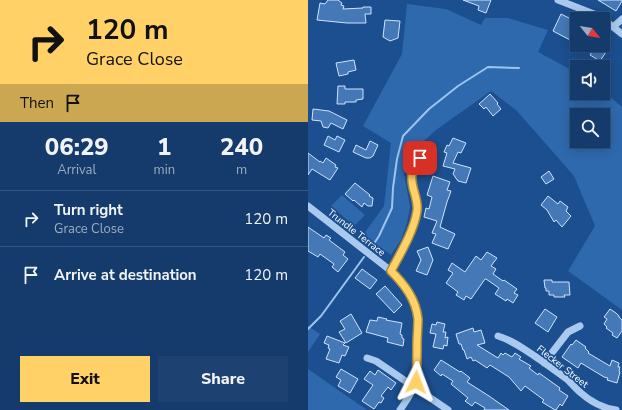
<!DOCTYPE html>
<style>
:root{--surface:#143b6b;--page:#1d4271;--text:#f1f3f6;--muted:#9dadc1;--line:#33557e;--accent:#ffd166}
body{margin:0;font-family:"Nunito Sans",sans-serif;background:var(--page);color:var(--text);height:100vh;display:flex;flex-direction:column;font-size:15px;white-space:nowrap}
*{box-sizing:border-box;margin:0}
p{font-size:13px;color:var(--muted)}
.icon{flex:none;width:22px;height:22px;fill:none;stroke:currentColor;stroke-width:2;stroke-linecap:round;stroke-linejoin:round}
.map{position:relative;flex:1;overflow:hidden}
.drawer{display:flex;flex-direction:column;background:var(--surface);width:308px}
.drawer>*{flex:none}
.hud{background:#ffd166;color:#111;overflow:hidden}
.needle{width:26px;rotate:120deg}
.tools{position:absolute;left:262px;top:12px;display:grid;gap:8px}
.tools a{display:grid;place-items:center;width:40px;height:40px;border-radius:0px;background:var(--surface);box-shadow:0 2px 10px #0003,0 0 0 1px var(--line);font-size:20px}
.pin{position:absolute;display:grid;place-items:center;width:34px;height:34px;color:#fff;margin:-17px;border-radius:8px;box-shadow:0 2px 6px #0006}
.me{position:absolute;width:44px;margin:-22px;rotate:3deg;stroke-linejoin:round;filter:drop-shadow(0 0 3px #0008)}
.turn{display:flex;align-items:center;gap:14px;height:84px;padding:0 20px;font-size:18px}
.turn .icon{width:52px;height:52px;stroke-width:2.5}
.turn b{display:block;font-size:28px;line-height:34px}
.then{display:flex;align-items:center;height:38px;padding:0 20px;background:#0003;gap:8px;font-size:15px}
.eta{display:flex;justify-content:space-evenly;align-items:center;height:68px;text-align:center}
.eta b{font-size:24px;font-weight:800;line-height:28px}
.primary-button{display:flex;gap:8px;margin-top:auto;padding:8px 20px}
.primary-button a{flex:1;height:46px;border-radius:0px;background:var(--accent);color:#111;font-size:16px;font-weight:800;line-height:46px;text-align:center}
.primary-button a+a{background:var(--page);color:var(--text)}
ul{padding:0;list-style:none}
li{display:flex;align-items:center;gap:12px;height:56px;padding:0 20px;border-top:1px solid var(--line)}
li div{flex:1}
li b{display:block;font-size:15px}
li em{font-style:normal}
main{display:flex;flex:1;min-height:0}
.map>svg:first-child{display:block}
.green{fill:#2e69ad;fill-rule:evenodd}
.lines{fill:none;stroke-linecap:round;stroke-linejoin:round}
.stream{stroke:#9cc4f0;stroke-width:2}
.building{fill:#4478b7;stroke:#cfe3fa}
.minor{stroke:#a9c9ee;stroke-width:7}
.route-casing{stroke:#a68842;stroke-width:10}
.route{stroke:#ffd166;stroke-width:7}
.labels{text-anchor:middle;stroke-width:3.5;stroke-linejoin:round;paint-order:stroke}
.street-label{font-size:10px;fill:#fff;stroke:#1b4f8f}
</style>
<main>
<section class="drawer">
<div class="hud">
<div class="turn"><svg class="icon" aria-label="right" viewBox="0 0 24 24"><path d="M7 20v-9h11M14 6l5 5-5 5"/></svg><div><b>120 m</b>Grace Close</div></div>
<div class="then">Then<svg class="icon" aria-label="arrive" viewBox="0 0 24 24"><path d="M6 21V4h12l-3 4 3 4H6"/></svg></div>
</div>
<div class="eta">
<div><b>06:29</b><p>Arrival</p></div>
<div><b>1</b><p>min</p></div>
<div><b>240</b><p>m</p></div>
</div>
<ul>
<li><svg class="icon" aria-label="right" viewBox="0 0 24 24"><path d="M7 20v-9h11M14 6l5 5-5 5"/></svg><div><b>Turn right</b><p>Grace Close</p></div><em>120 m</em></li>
<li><svg class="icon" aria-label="arrive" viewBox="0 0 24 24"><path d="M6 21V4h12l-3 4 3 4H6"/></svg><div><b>Arrive at destination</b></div><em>120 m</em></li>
</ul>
<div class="primary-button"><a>Exit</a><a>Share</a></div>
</section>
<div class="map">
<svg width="314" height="410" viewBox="0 0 314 410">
<rect width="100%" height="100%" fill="#1b4f8f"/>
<path class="green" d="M99,4L138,9L173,25L177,18H200L240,30L230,52L269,73V93H295V91L314,107V310L260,271L287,226L266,176L209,111L183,91L128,130L105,151L100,160L96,173L102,207L99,223L93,240L83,255L55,235L76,206L83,143L55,126L94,54ZM269,115H295V141H269Z
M34,195L57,215L46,226L23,206Z
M0,326L12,334L0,352Z
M0,369L59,410H0Z"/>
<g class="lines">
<path class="stream" d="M63,248L71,236L84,208L85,188L89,159L95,136L121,109L150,86L180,67L211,68
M0,329L13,316L56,257"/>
</g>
<path class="building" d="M20,0H30L34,3L33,5L36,6L35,9L55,8V7H63V14H57L58,23H39L9,20L12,3L17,4Z
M155,0H183L178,13L170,10L171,6Z
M290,0H314V1L308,11Z
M253,14L269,22V47L262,44L264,41L245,31Z
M77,20L92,21L90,38L82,41L75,37Z
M295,41L302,46L292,61L282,55L285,50L277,45H295Z
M46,60L48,70L40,72V74L31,76L28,63Z
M30,86H37V89H55V99L48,100V102H37V104H29Z
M182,94L190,103L189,104L193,109L185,116L178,107L176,109L171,104Z
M5,109L21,111L39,120L35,129L23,123L20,128L15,127L13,121L4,120Z
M20,136L27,140L29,136L37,140L31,152L16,145Z
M145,138L158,143L153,153L150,152L145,163L163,168L158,183L150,181L145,174L147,169L135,166L139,153L136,152L139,145L141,146Z
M62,141L70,145L65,156L62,158H58L45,152L48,145L58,150Z
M0,153L12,162V161L15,163L18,158L28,165L27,167L30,168L22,180L4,169L0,175Z
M241,171L246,179L238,184L233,177Z
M125,176L142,182L139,190L143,191L139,202L132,227L147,234L140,249L124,243L128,234L124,233L129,221L116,217L118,208L121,209L124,197L119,195Z
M47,183L62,195L61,196L65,198L64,206H60L56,203L54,207L46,200L45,201L37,194Z
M240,196L250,204L252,201L260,207L258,211L263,216L254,227L248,220L246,222L239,210L233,205Z
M0,227L16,238L18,235L23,238L21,240L37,252L35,255L40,259L30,272L24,267L26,264L12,254L10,257L0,251Z
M120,247L125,260L119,275L108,271L113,260L109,251Z
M179,252L189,258L183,266L188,269L185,274L195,281L196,280L209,289L206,293L210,295L205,303L199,299L198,301L187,294L191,288L178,279H177L163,299L158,296L156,300L148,295L150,292L138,283L145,273L140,270L144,263L157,272L168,256L173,260Z
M54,269L69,280L62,289L47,278Z
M236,280H244V282H261L262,295H256L257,297H246V295H241V291H238V288H237Z
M77,286L94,305L86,313L68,294Z
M237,309L249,317L240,332L227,323Z
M302,309L308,313L311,316V317L314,320V331L309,338L304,335L305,333L298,328L299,327L296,324L299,319L296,317Z
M43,314L54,333L38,343L31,332L37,329L32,321Z
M70,317L79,319L78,320L94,323L92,334L94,335V338L96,339L95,346L79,342L80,338L58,332L62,320L69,321Z
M129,322L137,324L135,332H138L137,338L140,337L139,346L136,345L135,349L125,347L128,334L122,333L124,324L128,325Z
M165,328L166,332L173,330L177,343L169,345L190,358L193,353L195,355L197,353L204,357L207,353L213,357L211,359L223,366L221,368L230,375L231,373L252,388L251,390L260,396L254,406L252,404L248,410H247L234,402L236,400L217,386L213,391L201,377L182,365L179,368L167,360L165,361L163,357L159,359L156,350H155L153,344H151L148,334Z
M19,336L37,343L35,345L41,347L37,356L34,355L31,363L18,359L22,349L20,348L21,345L16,343Z
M268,340L278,347L277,348L281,352L280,353L302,366L304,360L311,363L310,367H312L311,371L312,372L309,383L299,380L300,378L296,377L273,363L270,368L254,357L263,344L264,345Z
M133,360L152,372L153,371L162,378L159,382L181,396L201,410H176L177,408L167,402L164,406L157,401L160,398L143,384L145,381L134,374L133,376L126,370Z
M33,369L50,379L42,393L30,386L33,380L28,377Z
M70,370L88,383L83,390L80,387L73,396L76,398L73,403L71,402L66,409L54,401L65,385L56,379L62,371L67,375Z"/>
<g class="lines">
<path class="minor" d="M250,0L286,14L295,19
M295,19L314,34
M305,27L314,19
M0,206L83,271C94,282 105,294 108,310C111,320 109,331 109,341C109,354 109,368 108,381C105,392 98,401 92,410
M83,271C92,254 106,231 109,212C110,199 102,187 104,175C106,169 109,163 112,158
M190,336C203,340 213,347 225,355C237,363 248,371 260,380C264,384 268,389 273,393C283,402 295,408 308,410
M59,358L68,361L140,410
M236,363L260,332L272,326"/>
</g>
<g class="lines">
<g class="route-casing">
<path id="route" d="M108,382C109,369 109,356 109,344C109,336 110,327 110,319C108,299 96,284 83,271C92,254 106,231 109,211C111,199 102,187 104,175C106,169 109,163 112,158"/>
</g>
<use href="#route" class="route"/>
</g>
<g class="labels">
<g class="street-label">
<text transform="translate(49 232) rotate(38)" y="4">Trundle Terrace</text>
<text transform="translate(255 366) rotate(38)" y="4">Flecker Street</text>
</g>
</g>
</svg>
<div class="tools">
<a><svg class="needle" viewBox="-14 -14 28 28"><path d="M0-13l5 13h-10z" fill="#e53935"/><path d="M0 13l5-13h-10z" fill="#9dadc1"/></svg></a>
<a><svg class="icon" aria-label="sound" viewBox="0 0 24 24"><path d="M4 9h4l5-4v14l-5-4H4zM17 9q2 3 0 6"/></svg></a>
<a><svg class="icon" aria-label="search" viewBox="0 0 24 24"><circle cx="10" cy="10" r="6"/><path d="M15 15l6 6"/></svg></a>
</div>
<div class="pin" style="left:112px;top:158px;background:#d93025"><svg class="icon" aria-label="arrive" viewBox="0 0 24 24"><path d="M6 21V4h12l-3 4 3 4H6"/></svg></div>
<svg class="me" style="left:108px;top:382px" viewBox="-20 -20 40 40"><path d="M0-17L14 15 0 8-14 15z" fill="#ffd166" stroke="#fff" stroke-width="4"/></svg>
</div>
</main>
